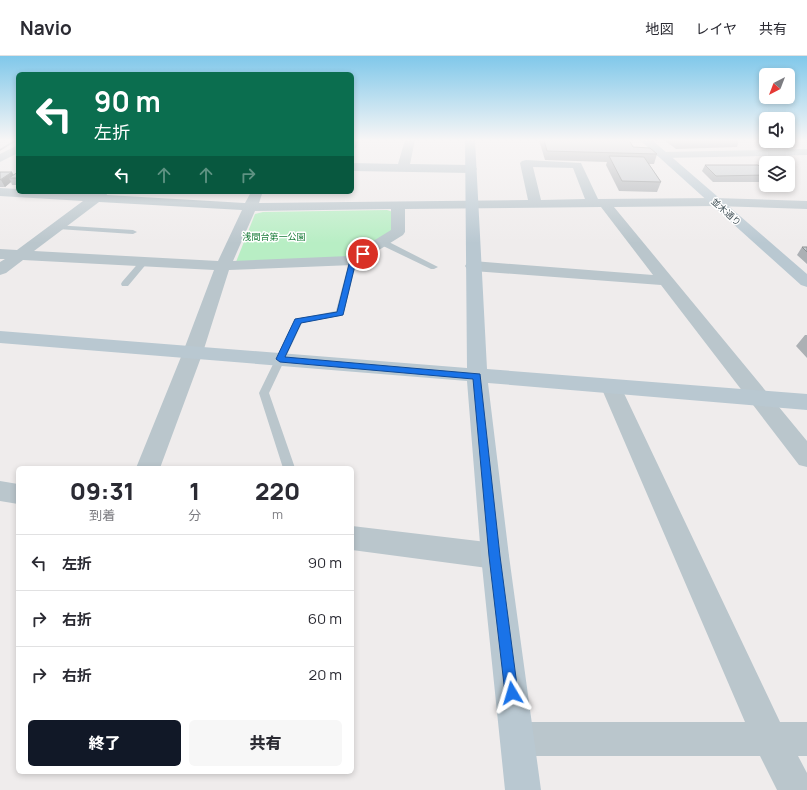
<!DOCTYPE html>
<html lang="ja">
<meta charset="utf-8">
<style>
:root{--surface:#fff;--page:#f7f7f7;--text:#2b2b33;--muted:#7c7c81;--line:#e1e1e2;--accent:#111827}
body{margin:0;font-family:Manrope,"Noto Sans JP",sans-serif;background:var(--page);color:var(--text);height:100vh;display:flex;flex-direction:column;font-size:15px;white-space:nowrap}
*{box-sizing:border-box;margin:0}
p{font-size:13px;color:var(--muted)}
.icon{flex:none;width:22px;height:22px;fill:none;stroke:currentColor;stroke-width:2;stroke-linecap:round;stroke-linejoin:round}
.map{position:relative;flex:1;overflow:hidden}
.details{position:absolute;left:16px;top:410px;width:338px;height:308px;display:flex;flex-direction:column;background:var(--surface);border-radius:6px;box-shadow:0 2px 6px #0003}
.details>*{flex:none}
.banner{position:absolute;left:16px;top:16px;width:338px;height:122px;border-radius:6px;box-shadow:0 2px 6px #0003;background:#0b6e4f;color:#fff;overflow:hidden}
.needle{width:26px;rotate:222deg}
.buttons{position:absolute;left:759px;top:12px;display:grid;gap:8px}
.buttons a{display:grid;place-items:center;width:36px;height:36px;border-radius:6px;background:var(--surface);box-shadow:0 2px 6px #0003;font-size:20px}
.pin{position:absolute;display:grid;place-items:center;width:34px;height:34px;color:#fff;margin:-17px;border:2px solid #fff;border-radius:50%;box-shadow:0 1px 4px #0007}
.me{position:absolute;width:44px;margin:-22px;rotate:353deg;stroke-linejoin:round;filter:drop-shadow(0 0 3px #0008)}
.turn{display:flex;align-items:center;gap:14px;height:84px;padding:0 12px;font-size:18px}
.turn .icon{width:52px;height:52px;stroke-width:2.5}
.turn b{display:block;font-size:28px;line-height:34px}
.lanes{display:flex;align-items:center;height:38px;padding:0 12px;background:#0003;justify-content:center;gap:20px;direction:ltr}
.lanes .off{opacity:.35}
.eta{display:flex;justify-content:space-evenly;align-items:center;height:68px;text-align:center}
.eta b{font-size:24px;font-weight:800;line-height:28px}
.button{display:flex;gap:8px;margin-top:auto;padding:8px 12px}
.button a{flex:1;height:46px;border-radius:6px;background:var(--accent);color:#fff;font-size:16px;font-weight:800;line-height:46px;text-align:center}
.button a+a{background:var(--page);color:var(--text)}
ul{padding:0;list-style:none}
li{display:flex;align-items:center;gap:12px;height:56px;padding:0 12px;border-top:1px solid var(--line)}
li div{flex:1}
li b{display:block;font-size:15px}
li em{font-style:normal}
header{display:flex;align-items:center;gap:24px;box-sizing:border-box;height:56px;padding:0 20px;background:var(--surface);border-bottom:1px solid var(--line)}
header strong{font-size:19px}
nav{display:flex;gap:22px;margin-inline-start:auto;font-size:14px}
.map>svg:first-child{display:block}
.green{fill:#b8eec4}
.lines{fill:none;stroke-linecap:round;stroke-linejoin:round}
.lane{fill:#bac6cc;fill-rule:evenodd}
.street{fill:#bac6cc;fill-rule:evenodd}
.secondary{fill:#b9c8d1;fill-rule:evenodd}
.rail{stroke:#aeb3b7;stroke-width:1.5}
.wall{fill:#acb0b4}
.shaded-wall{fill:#8c9092}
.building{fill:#c8cdd1;stroke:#8c9092}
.route{fill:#1a73e8;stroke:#114b97}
.labels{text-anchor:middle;stroke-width:3;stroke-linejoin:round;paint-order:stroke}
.far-street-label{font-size:9px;fill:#445359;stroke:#fff}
.far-park-label{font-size:9px;fill:#167a37;stroke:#fff}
</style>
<header>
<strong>Navio</strong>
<nav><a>地図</a><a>レイヤ</a><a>共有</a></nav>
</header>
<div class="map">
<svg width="807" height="734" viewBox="0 0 807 734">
<rect width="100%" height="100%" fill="#efecec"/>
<path class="green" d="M387,154L396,157L394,175L350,203L236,206L255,158L263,156Z"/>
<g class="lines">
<path class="lane" d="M55,169L133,174L137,176L133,178L58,173H55Z
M379,184H385L438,211L434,213H431L379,188Z
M350,202H353L357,204L344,257L340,260L302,267L269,337L295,412H283L259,337L295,263L336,255Z
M141,204H147L148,206L128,230H122L121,228L122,226Z"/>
<path class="street" d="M352,84H359L356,92L352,93Z
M405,84H415L410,108L471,109L475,110L477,113L475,116L471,117L352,115V107L398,108Z
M18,89V97L0,106V98Z
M807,93V99L662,102L656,99L662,96Z
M526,104L581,107L598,143L715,142L807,145V153L715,150L614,151L807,385V411L799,409L661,229L473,215L467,213L465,210L467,207L473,205L653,219L601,151L405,153V176L403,179L358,207L353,209L229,214L203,296L160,412H136L183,296L214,214L23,204L6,217L0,219V206L5,203H0V193L17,194L83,145L0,140V132L18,133V136L93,138L95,136H106L107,139L245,147L251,136H261L262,138L259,147L528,144L520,107L522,105ZM533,111L573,112L585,143L541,144ZM99,146L242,154L218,205L34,195ZM391,153V174L349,200L233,205L255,155Z
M611,324L618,326L621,331L780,666H807V700H798L807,717V734H777L760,700H517L505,695L500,683L505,671L517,666H745L601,331L604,326Z
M0,425L18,428V448L0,445Z
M352,470L495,487L505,491L509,500L505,509L495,513L352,494Z"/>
<path class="secondary" d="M465,84H475L487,313L807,338V354L488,327L509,500L541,734H505L481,500L467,325L0,287V275L467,312Z
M640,84H652L807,218V231L801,229Z"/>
<path class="rail" d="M0,94L16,84"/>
</g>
<path class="wall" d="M539,84H629L633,91L657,98L654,108H649L661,126L657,136L619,135L606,109L607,106L545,104Z
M664,84H739L737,91L676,93Z
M705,109L766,115V126H713L702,115Z
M0,116H12L13,119L18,116V129H12L11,126L5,131H0Z
M802,191H807V208L797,199Z
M805,279H807V302L796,290Z"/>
<path class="shaded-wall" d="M12,116L15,122H9L11,126L5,131L1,124Z"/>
<path class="building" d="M544,84H629L633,91L650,92L657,98L547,95Z
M609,100L644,101L661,126L622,125Z
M705,109H758L766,115V119L716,120Z
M0,116H12L0,124Z
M18,116V122H9Z
M802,191H807V196Z"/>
<linearGradient id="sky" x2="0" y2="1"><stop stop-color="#80c8ea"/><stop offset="0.45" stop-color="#f8f6f6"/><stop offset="1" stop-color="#f8f6f6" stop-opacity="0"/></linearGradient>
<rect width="807" height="187" fill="url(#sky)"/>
<path class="route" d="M360,197L366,198L356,205L343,259L301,267L285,301L480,318L500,500L518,637L516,642L512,644L507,642L505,637L489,500L473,323L280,306L276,303L295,263L337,256L350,204Z"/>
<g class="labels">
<g class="far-street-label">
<text transform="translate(726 156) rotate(41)" y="3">並木通り</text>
</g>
<g class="far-park-label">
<text x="274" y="184">浅間台第一公園</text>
</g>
</g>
</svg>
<div class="buttons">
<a><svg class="needle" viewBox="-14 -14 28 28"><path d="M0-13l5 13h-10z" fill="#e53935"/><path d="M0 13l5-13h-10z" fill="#7c7c81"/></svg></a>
<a><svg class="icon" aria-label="sound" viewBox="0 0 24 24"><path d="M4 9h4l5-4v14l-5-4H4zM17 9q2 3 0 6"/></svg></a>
<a><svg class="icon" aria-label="layers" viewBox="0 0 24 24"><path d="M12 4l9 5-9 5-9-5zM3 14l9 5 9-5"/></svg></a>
</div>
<div class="pin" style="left:363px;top:198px;background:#d93025"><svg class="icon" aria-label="arrive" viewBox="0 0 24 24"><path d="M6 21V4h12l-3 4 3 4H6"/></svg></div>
<svg class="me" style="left:512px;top:637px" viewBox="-20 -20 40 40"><path d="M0-17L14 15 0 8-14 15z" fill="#1a73e8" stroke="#fff" stroke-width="4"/></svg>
<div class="banner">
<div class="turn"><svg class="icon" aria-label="left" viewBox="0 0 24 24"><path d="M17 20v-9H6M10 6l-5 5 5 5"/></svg><div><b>90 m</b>左折</div></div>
<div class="lanes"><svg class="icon" aria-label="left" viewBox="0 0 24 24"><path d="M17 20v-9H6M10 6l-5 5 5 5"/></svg><svg class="icon off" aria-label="ahead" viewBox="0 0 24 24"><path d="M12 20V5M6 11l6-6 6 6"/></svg><svg class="icon off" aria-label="ahead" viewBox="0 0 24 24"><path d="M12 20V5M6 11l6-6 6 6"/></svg><svg class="icon off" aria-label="right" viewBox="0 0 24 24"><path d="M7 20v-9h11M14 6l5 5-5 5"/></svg></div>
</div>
<section class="details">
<div class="eta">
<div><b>09:31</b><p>到着</p></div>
<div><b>1</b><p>分</p></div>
<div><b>220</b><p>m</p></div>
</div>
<ul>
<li><svg class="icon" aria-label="left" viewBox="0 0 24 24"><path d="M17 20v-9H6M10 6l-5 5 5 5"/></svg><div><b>左折</b></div><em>90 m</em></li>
<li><svg class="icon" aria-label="right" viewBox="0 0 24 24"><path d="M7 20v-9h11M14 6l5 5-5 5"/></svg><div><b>右折</b></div><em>60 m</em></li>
<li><svg class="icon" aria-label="right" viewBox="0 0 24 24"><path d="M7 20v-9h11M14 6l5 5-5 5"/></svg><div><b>右折</b></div><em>20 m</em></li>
</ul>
<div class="button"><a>終了</a><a>共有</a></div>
</section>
</div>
